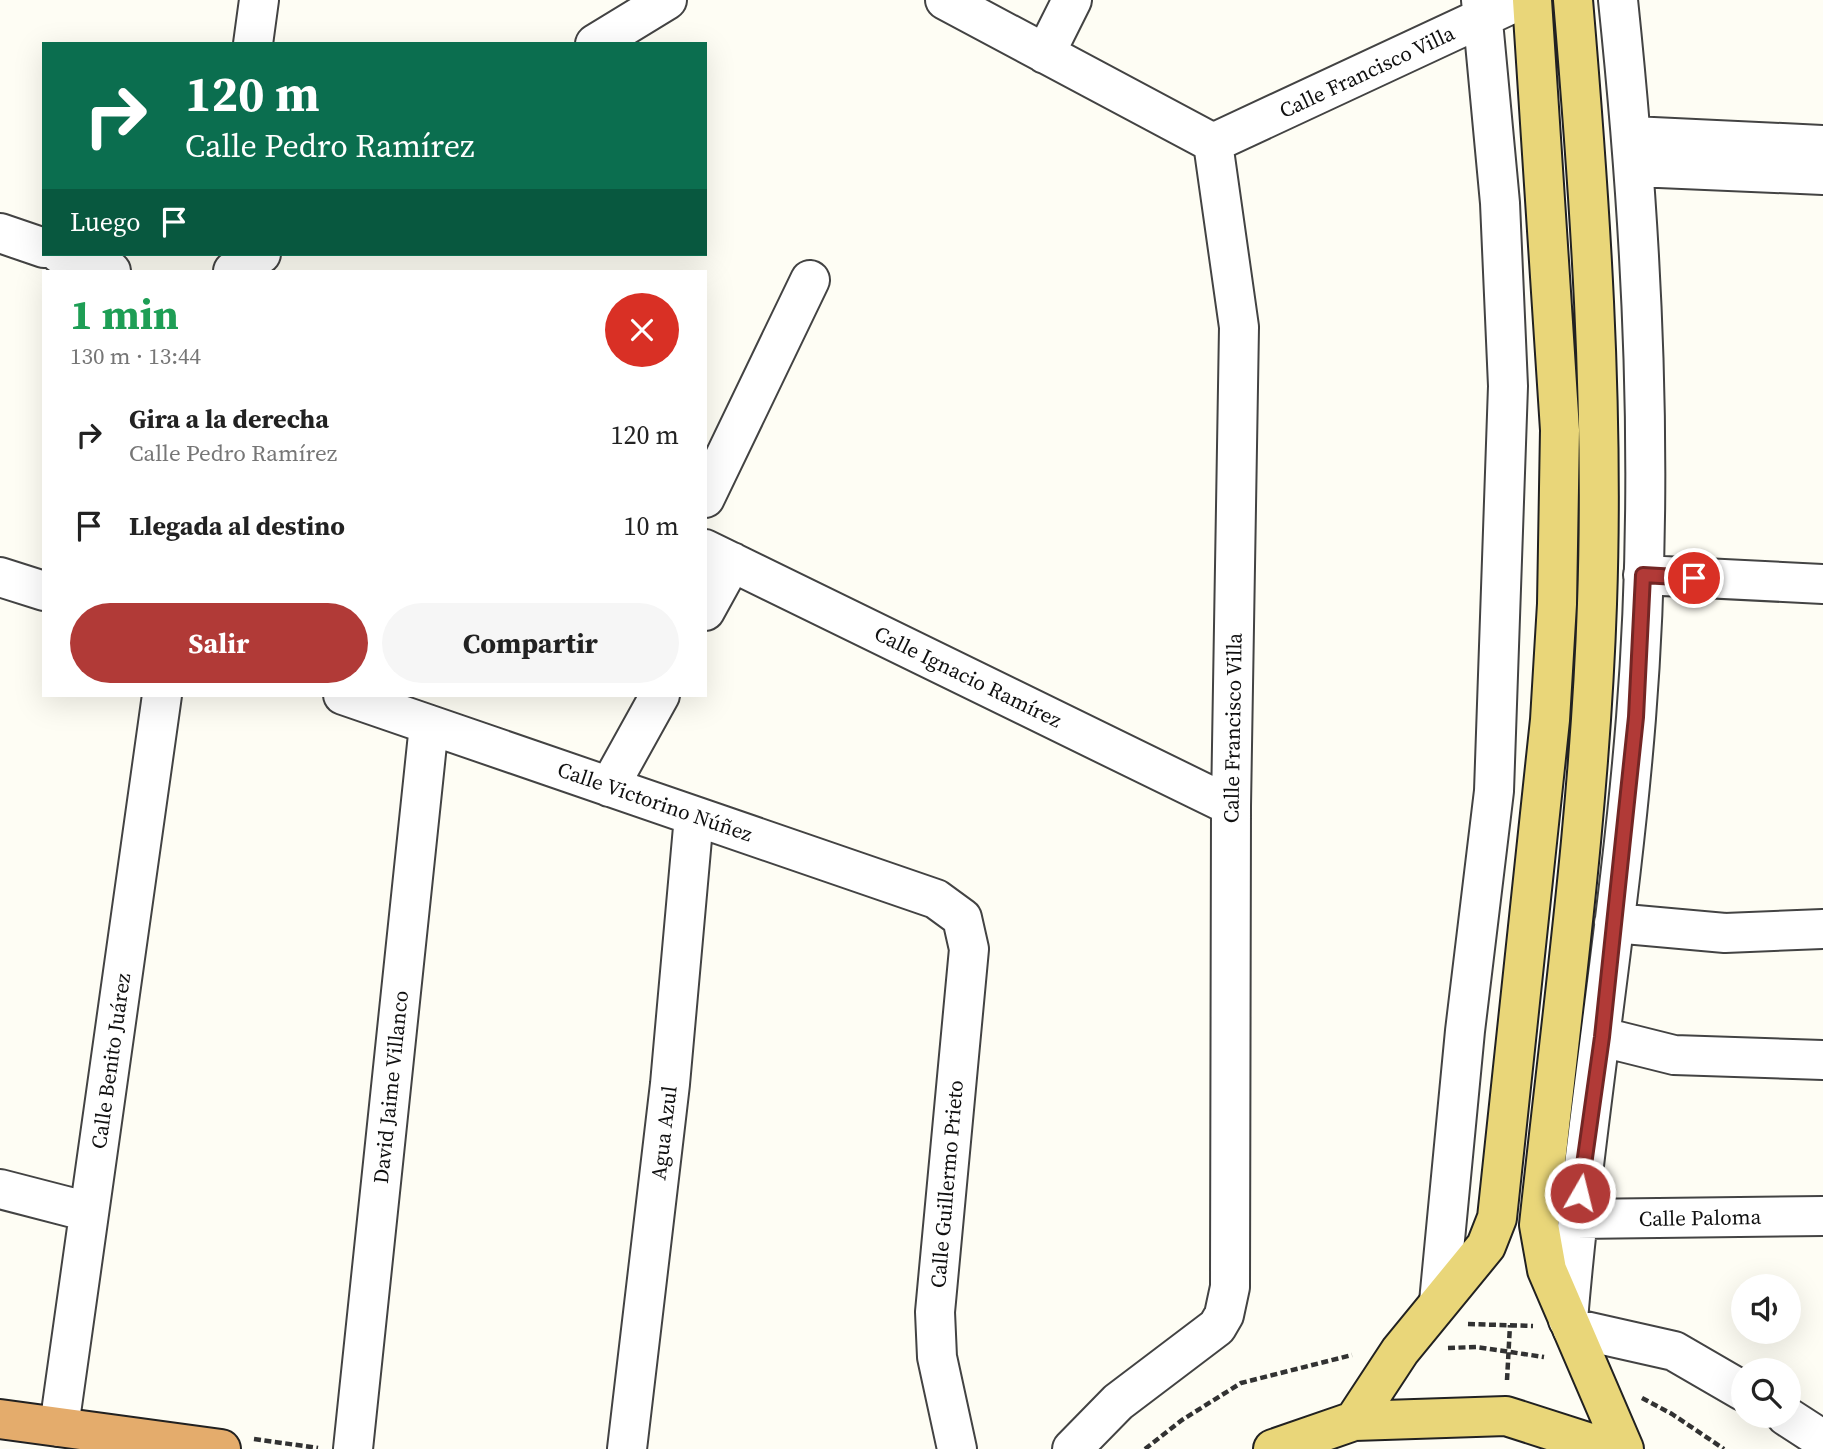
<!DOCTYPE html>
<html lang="es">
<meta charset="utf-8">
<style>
:root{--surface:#fff;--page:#f6f6f6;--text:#222;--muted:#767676;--accent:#b13a37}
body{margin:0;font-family:"Source Serif 4",serif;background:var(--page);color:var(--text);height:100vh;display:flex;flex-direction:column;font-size:26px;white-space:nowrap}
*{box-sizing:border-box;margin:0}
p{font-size:23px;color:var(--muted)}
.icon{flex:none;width:38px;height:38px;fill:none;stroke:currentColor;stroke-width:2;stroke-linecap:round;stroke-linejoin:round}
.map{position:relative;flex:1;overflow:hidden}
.details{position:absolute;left:42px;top:270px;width:665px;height:427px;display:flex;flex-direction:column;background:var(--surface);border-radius:0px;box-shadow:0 7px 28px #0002}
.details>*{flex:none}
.top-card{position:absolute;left:42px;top:42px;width:665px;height:214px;border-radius:0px;box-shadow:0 7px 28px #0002;background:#0b6e4f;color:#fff;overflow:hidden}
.fabs{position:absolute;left:1731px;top:1274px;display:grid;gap:14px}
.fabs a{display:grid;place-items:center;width:70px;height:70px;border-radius:50%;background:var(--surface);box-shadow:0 7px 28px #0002;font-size:35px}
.pin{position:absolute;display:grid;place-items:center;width:60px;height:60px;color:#fff;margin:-30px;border:4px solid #fff;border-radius:50%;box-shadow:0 2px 7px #0007}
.me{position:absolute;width:77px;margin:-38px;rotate:8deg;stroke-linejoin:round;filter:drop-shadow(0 0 5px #0008)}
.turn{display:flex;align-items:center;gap:24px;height:147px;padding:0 28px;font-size:32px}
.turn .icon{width:91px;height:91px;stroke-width:2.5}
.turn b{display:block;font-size:49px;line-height:60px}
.then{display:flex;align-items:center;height:66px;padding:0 28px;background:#0003;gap:14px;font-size:26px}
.round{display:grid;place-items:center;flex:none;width:74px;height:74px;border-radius:37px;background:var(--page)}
.summary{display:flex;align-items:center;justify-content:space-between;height:119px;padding:0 28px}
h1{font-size:42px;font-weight:700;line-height:52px;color:#1e9e55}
.action{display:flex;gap:14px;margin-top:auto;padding:14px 28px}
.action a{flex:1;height:80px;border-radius:42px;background:var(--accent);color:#fff;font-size:28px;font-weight:700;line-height:80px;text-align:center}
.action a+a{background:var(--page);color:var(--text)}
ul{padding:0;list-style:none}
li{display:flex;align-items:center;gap:21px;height:91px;padding:0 28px}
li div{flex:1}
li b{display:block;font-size:26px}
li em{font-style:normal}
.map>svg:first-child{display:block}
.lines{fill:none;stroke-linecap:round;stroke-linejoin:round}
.minor-casing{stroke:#434343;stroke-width:42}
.major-casing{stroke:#212121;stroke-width:42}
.highway-casing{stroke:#212121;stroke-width:42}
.path{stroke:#323232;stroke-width:4.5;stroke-dasharray:7 3.5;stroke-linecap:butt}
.minor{stroke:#fff;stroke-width:38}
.major{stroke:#e9d679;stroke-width:38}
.highway{stroke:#e4ac6c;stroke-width:38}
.route-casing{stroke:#732624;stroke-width:18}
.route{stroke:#b13a37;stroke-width:12}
.labels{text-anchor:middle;stroke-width:7;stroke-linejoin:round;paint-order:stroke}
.street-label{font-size:21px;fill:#101010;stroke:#fff}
</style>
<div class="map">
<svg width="1823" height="1449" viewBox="0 0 1823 1449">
<rect width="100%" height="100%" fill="#fefdf4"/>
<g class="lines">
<g class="minor-casing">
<path id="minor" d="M945,0L1213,143
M253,44L259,0
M595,44L667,0
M1045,54L1072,0
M1632,136L1823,145
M1213,143L1520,0
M1636,167L1823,175
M0,233L44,248
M60,254L111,271
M233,271L261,254
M705,498L810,280
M705,549L1231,806
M1643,575L1823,584
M0,577L44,591
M705,611L732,562
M343,695L936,899L962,918L969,949L935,1312L937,1357L957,1449
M609,787L660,695
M1614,923L1725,933L1823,929
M1602,1037L1674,1055L1823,1060
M0,1189L89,1212
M1577,1219L1823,1216
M1439,1302L1465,1031L1494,791L1508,386L1500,203L1481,0
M1568,1320C1585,1118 1620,919 1636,718C1655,479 1643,238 1618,0
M1572,1328L1674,1351L1743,1391
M1786,1416L1823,1440
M59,1427L162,695
M353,1449L429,725
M627,1449L670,1084L694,816
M1072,1449L1118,1402L1217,1327L1224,1315L1230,1287L1231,806L1239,327L1213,143"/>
</g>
<g class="major-casing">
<path id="major" d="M1573,0C1590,201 1604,403 1597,604C1590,812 1561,1019 1539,1225L1547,1270L1624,1449
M1354,1421L1400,1351L1486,1246L1497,1218L1550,720L1557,604L1560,430L1532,0
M1273,1449L1354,1421L1506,1416L1609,1449"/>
</g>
<g class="highway-casing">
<path id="highway" d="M0,1419L221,1449"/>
</g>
<path class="path" d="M1468,1324L1533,1326
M1448,1348L1476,1347L1544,1357
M1507,1380L1510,1325
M1642,1398L1672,1414L1724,1449
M254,1439L318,1448
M1145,1449L1182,1420L1241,1383L1352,1355"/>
<use href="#minor" class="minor"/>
<use href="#major" class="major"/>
<use href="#highway" class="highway"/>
</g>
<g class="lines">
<g class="route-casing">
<path id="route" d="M1580,1193L1602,1037L1636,717L1643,575L1694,578"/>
</g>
<use href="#route" class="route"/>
</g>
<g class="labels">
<g class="street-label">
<text transform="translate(1367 72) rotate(-25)" y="7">Calle Francisco Villa</text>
<text transform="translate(968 677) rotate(26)" y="7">Calle Ignacio Ramírez</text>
<text transform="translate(1233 728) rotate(-89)" y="7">Calle Francisco Villa</text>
<text transform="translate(655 802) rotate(19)" y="7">Calle Victorino Núñez</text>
<text transform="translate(111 1061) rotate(-82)" y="7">Calle Benito Juárez</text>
<text transform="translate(391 1087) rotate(-84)" y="7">David Jaime Villanco</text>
<text transform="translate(664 1133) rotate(-83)" y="7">Agua Azul</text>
<text transform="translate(947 1184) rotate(-85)" y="7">Calle Guillermo Prieto</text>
<text transform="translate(1700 1218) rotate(-1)" y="7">Calle Paloma</text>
</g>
</g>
</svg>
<div class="fabs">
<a><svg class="icon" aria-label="sound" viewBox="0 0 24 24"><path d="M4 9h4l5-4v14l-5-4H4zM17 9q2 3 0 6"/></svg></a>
<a><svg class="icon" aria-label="search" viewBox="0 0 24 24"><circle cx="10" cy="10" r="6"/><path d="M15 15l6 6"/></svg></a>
</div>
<div class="pin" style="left:1694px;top:578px;background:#d93025"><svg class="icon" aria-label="arrive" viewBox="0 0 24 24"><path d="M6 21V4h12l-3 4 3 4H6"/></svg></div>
<svg class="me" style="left:1580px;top:1193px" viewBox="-20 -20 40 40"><circle r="17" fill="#b13a37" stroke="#fff" stroke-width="3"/><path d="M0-11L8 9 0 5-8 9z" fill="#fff"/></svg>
<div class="top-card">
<div class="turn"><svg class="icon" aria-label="right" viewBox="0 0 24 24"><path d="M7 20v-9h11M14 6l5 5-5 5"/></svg><div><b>120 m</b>Calle Pedro Ramírez</div></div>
<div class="then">Luego<svg class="icon" aria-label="arrive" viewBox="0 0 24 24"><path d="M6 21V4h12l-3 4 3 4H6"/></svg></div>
</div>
<section class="details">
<div class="summary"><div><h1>1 min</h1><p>130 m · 13:44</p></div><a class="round" style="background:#d93025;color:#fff"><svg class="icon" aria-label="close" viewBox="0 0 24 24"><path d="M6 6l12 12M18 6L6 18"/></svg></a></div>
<ul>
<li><svg class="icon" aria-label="right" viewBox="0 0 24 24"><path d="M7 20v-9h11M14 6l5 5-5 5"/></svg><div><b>Gira a la derecha</b><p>Calle Pedro Ramírez</p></div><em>120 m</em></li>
<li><svg class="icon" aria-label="arrive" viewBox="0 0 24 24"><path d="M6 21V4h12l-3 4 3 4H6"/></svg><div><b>Llegada al destino</b></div><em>10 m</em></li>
</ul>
<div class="action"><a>Salir</a><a>Compartir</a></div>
</section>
</div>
